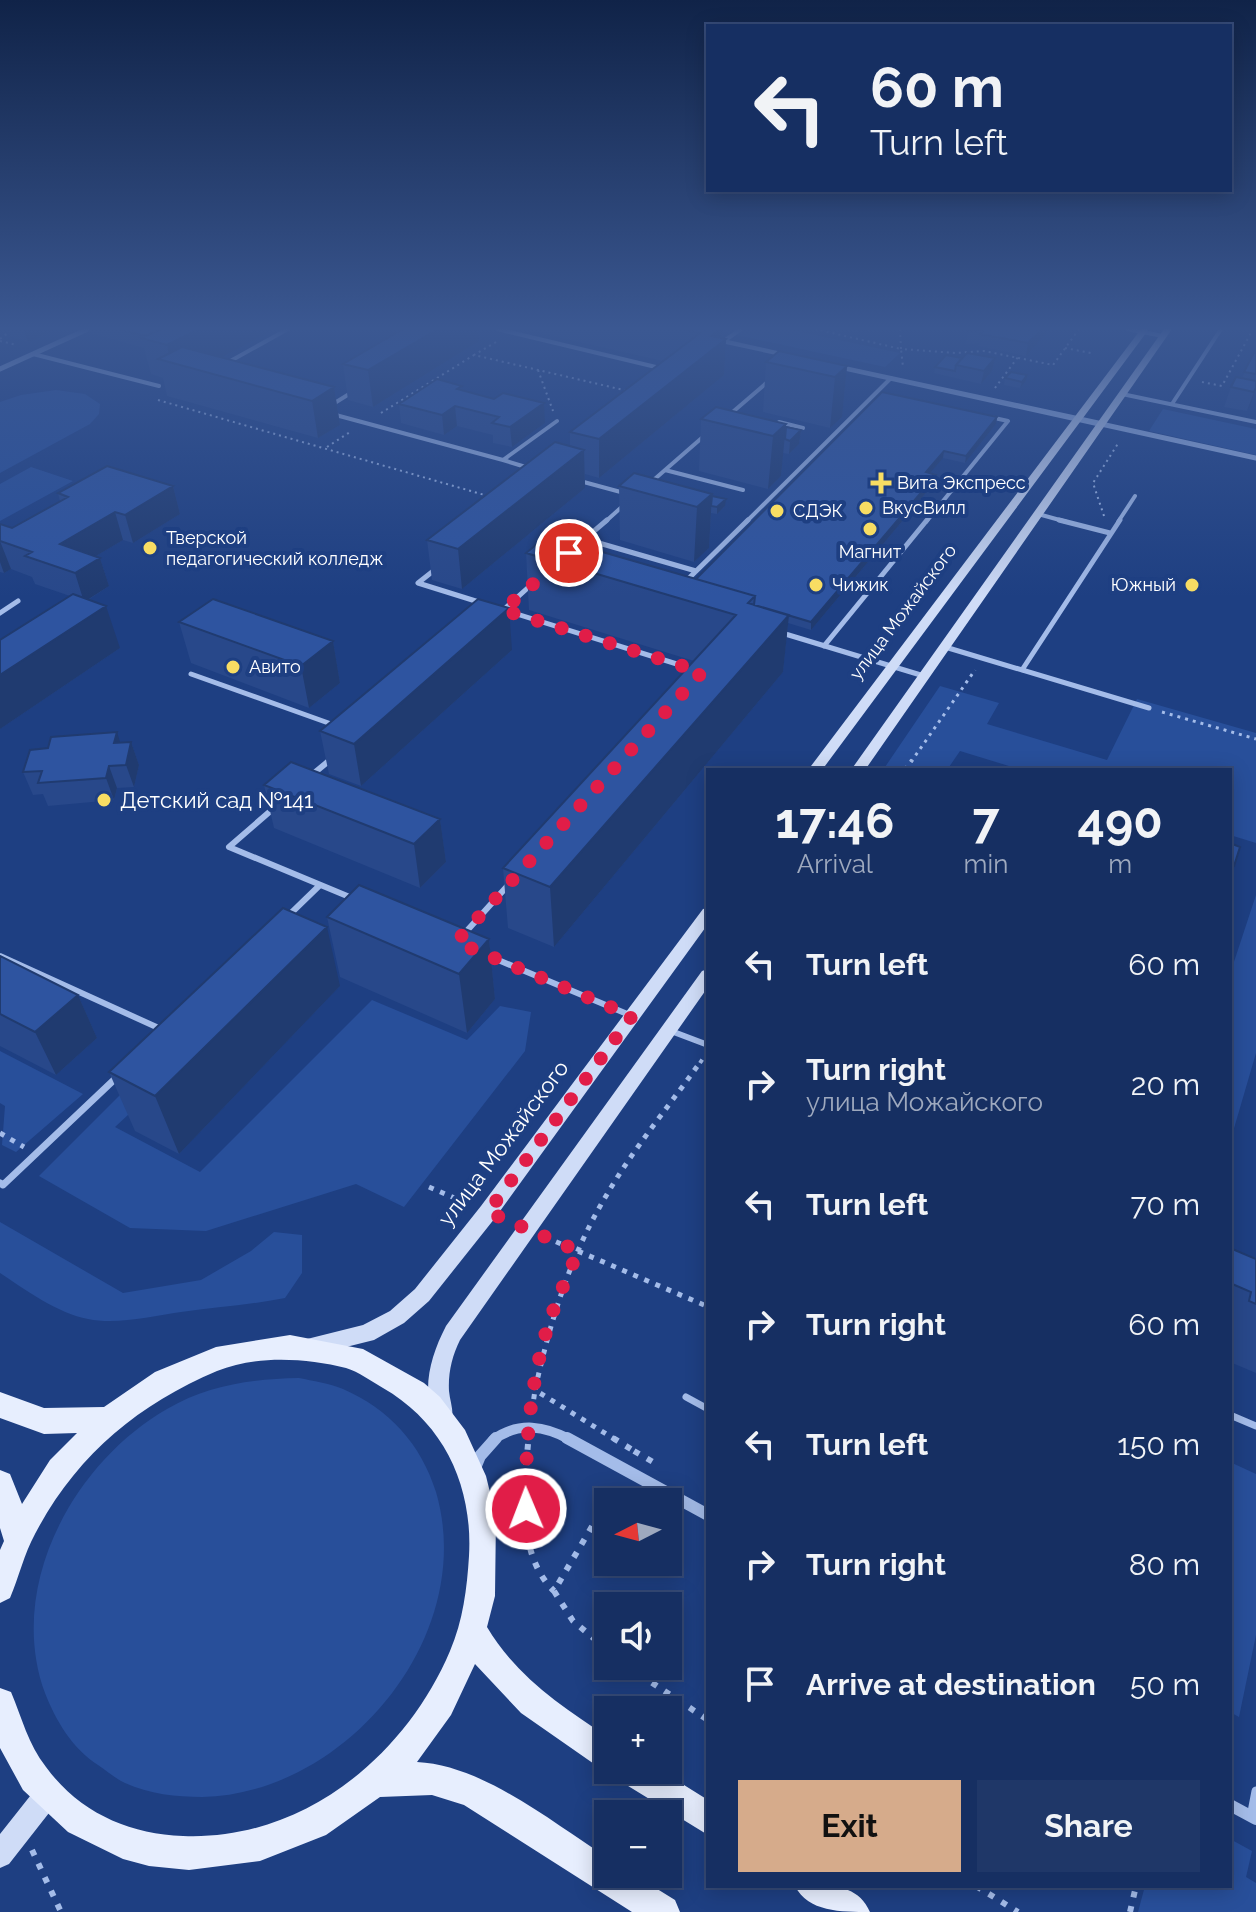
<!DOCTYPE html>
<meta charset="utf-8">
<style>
:root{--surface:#162f62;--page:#1f3768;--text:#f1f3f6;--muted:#9ea9be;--line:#354a77;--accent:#d6ab8b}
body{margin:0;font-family:Raleway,sans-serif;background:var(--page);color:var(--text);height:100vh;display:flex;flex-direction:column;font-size:30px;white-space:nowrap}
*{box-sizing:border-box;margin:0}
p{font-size:26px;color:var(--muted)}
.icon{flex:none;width:44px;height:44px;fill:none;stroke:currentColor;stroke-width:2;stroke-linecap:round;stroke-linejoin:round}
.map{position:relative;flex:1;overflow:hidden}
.drawer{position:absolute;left:706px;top:768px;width:526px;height:1120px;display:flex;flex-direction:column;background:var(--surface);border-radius:0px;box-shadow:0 4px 20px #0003,0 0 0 2px var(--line)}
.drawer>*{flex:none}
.hud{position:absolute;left:706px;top:24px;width:526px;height:168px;border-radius:0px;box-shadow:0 4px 20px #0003,0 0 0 2px var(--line);background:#162f62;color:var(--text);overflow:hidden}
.needle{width:52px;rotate:264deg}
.tools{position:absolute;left:594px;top:1488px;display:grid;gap:16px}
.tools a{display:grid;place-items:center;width:88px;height:88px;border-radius:0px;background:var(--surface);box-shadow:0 4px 20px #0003,0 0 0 2px var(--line);font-size:40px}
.pin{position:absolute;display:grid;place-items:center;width:68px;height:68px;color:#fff;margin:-34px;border:4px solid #fff;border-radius:50%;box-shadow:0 2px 8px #0007}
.me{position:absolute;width:88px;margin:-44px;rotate:359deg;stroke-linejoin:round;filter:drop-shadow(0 0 6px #0008)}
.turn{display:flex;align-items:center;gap:28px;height:168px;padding:0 32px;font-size:36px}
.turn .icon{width:104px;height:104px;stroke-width:2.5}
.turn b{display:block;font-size:56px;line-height:68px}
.eta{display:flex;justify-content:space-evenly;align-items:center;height:136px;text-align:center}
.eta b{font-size:48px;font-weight:700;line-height:56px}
.action{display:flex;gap:16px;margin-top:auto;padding:16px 32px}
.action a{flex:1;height:92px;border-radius:0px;background:var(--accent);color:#111;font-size:32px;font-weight:700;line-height:92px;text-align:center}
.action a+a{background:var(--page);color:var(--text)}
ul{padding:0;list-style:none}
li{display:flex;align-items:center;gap:24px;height:120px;padding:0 32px}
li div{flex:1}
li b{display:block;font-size:30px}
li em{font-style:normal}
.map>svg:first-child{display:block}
.green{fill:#284f9a}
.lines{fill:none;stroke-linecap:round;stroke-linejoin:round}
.path-far4{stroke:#a4bce9;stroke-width:2;stroke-dasharray:2 4;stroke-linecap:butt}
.path-far3{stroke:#a4bce9;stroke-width:3;stroke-dasharray:3 5;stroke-linecap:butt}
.path-far2{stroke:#a4bce9;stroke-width:4;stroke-dasharray:4 6;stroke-linecap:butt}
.path-far1{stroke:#a4bce9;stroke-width:5;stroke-dasharray:5 7;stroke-linecap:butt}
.path{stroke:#a4bce9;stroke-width:6;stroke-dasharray:6 9;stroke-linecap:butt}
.service-far4{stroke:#a4bce9;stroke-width:4}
.service-far3{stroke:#a4bce9;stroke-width:5}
.service-far2{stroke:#a4bce9;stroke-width:6}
.service-far1{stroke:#a4bce9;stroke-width:7}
.service{stroke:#a4bce9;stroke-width:9}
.minor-far2{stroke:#a4bce9;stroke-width:5}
.minor-far1{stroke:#a4bce9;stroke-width:10}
.minor{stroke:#a4bce9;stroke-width:12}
.tertiary{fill:#a4bce9;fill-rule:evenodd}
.secondary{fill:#cfdcf7;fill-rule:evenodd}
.primary{fill:#e7eefe;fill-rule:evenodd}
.wall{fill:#28488a}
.shaded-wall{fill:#203b70}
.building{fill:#2e54a0;stroke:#203b70;stroke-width:2}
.route{stroke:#e11d48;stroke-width:14;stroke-dasharray:0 25.2}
.poi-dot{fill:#f8dd63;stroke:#1e3f82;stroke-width:3}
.labels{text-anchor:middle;stroke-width:8;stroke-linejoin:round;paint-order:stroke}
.far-poi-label{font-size:18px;fill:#fff;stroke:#1e3f82;text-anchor:start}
.far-street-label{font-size:18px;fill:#fff;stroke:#1e3f82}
.poi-label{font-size:22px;fill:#fff;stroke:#1e3f82;text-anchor:start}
.street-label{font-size:22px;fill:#fff;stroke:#1e3f82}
</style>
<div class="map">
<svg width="1256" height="1912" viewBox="0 0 1256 1912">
<rect width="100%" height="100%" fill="#1e3f82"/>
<path class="green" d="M708,329H787L900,353L885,367Z
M56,390L85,394L100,404L99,414L90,424L0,473V402L21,395Z
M1163,409L1256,429V455L1149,431Z
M31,467L73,481L0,521V484Z
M940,686L999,703L987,724L1107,760L1137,699L1256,733V843L1230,835V770H1022L960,751L947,770H883Z
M1256,895V1053L1230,1142V974Z
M372,1000L467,1040L500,1006L531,1012L525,1051L404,1207L356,1184L206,1231L130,1228L39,1176L121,1094L143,1101L115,1127L200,1172Z
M0,1051L83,1094L16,1152L2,1145L5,1106L0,1103Z
M0,1222L123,1293L201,1280L251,1251L274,1232L302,1235V1273L285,1298C250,1305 216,1307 181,1312C152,1316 117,1325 88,1319C59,1314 24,1289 0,1273Z
M299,1378C313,1381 329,1383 343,1389C389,1409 421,1444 436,1492C478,1635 347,1794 202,1797C177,1797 149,1794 125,1783C116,1779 107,1771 98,1765C72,1748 56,1721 45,1693C6,1587 73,1463 167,1409C208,1385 251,1379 299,1378Z
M1230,1462L1256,1474V1635L1239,1717L1230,1712Z
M1230,1839L1252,1851L1246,1877L1256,1883V1912H1138L1145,1886H1230Z"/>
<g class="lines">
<path class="path-far4" d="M815,329L901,349L903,367
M900,329L901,349L956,353L984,351L1053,365L1079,329
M0,339L13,329
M0,341L17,345
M496,342L474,355L628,391
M1065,348L1091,353
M538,370L553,411
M1202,382L1222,386L1253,329
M995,388L1018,357
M158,400L488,496
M381,413L474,355
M327,447L350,432
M1104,516L1093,483L1119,442"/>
<path class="path-far3" d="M1162,712L1256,739
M911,762L975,670"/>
<path class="path-far2" d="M905,770L912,760
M700,1063L704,1057"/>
<path class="path-far1" d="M0,1133L24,1147
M429,1187L471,1205
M545,1237L704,1305
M532,1411L535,1390
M616,1440L535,1390C550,1322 570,1256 606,1196C633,1149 670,1105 701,1061"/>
<path class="path" d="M613,1438L634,1451L632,1455
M528,1444C524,1492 517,1555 554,1591
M634,1451L660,1466
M608,1650L573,1621L554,1591L617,1484
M627,1666L708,1720
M32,1850L61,1912
M976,1886L1018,1912
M1130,1912L1136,1886"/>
<path class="service-far4" d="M497,329L660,368
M1127,329L1163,336
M724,341L741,329
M33,354L159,386
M225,364L288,329
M1122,394L1256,422
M333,404L354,391
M1172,404L1221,329
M332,414L503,460
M728,416L771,379
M779,422L803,428
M529,468L503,460L557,421
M665,470L743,490
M580,481L628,494
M649,484L704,436
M1038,514L1067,522
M605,522L625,504
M746,522L891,378
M926,522L1008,421L990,417
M1118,522L1135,496"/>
<path class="service-far3" d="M1059,520L1110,533
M585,539L696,571
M573,549L607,520
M418,583L482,603
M418,583L437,568
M684,583L748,520
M504,610L696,670
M501,612L531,585
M0,613L18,601
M782,633L924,676
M824,646L927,520
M945,647L1149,708
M1022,670L1120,520
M191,674L334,725
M327,762L332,758"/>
<path class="service-far2" d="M313,774L330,760
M274,808L229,847L352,898
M288,916L320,885
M464,934L510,883
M484,954L632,1016
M0,956L163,1030
M671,1031L708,1045"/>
<path class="service-far1" d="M0,1183L3,1185L117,1077
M686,1397L708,1409
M1230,1415L1256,1426"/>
<path class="service" d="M1251,1817L1256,1791"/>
<path class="minor-far2" d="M0,369L88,329
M1101,424L1256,458"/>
<path class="minor-far1" d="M493,1440C519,1421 545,1426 571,1440"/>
<path class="minor" d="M567,1438L708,1515
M475,1468L480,1456L496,1438
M1230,1805L1256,1819"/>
<path class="tertiary" d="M710,336L795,355L799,357L795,359L707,340L706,338Z
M831,363L1101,421L1105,424L1101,427L828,367L827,365Z"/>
<path class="secondary" d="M1141,329H1149L822,770H808Z
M1164,329H1172L865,770H851Z
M708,908V924L495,1218L429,1301L404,1323L374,1340L314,1355L307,1353L304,1346L307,1339L363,1325L390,1311L415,1289L481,1206L703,909Z
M708,969V987L460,1340C452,1356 448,1373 449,1391C450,1402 455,1413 451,1423L443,1426L435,1423C421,1390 430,1357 446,1326L702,971Z
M47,1782L56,1786L60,1795L56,1804L9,1864L0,1868V1834L38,1786Z"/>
<path class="primary" d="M290,1335L363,1349L424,1383L440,1397L465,1430L486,1476L496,1517L495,1596L487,1627C516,1676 561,1706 608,1737L610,1770L597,1766L521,1713L475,1664L451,1715L417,1762C483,1765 553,1823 608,1858V1874H633L675,1900L680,1912H632L464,1805L432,1795L380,1797L326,1835L260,1861L189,1870L149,1866L123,1859L68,1832L23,1790L0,1748V1688L11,1692C22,1718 28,1744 46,1767C79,1812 128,1834 183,1836C302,1841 405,1757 450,1651C463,1621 467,1588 469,1556C473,1486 444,1423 383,1388C371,1381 359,1372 346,1368C306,1358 256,1355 217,1371C137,1405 76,1456 35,1534C24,1554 19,1577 10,1598L0,1603V1550L4,1541L0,1528V1470L10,1474L22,1504L50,1460L77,1433L44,1434L0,1418V1392L44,1408L104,1407L155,1372L216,1347Z
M615,1770H660L708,1800V1835L620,1781Z
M795,1886C824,1886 857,1881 870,1912C841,1912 808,1912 795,1886Z"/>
</g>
<path class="wall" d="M8,329H57L28,342L11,337Z
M89,329H275L221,357L334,387L340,425L318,438L167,396L163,378L151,374L144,348L90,333Z
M522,329H723L722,338L726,339L724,375L599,478L585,474V488L462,589L432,580L427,540L570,446V432L663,361Z
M840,329H883L857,332Z
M970,329H1050L1026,356L978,346L979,343L966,344L968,331Z
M479,341L373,407L348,400L343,364Z
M1256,349V391L1247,411L1224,407L1231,387L1242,378Z
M962,358H995L992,371L981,384L934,373L935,367Z
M766,362L847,366L842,417L830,428L763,412Z
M1005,378L1026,381L1020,388L1004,385Z
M463,391L545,423L512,447L493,443V435L457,426L444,435L401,423L399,404Z
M997,417L996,424L965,463L943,458L930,473L935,482L811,630L788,623L783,672L554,947L508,928L503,868L694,661L529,610L526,553L696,579Z
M701,419L786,427L801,430L799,444L789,454L783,453L781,476L768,489L699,471Z
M173,486L180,514L133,543L123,540L96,556L100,558L109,586L88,600L120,648L0,729V640L70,596L35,584L32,577L11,569L4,573L0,572V524L12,528L60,501L58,493Z
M619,486L712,494V496L725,506L717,514L711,513L709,548L694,562L620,540Z
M179,622L333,641L340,683L309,708L191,663Z
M512,650L361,786L329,774L320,731Z
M131,742L139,765L134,787L117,788L114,800L48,806L43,794L33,795L23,772L120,743Z
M264,785L440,819L446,862L420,888L274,828Z
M327,917L489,939L495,999L467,1033L340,977Z
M0,956L78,995L97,1038L56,1075L0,1046Z
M340,986L179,1154L135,1131L109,1072Z
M1230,1248L1256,1259V1373L1230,1362Z"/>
<path class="shaded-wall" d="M24,329H57L28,342Z
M199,329H275L197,370L171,363L167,345Z
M438,329H478L479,341L373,407L368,370Z
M720,329H723L722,342L726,339L724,375L599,478V439Z
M857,329H883L857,332Z
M1042,329H1050L1026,356L1028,343Z
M995,358L992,371L981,384L984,371Z
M847,366L842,417L830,428L835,377Z
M1027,375L1026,381L1020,388L1022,382Z
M334,387L340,425L318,438L312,401Z
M1256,388L1252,401L1247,411L1254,392Z
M544,403L545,423L512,447L510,427Z
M455,406L457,426L444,435L442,415Z
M997,417L996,424L965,463L966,456Z
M786,424L781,476L768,489L773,436Z
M801,430L799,444L789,454L790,441Z
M584,450L585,488L462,589L458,549Z
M944,451L943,458L925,479L926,472Z
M936,475L935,482L811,630V622Z
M173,486L180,514L133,543L125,515Z
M712,494L709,548L694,562L697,507Z
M726,499L725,506L717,514V507Z
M115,512L123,540L69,572L60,544Z
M0,541L11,569L4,573L0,562Z
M100,558L109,586L84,602L75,573Z
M106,606L120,648L0,729V675Z
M509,608L512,650L361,786L354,744Z
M789,615L783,672L554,947L550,887Z
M333,641L340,683L309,708L301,666Z
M117,732L124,755L122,766L114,743Z
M131,742L139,765L134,787L126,765Z
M109,766L117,788L114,800L106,778Z
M440,819L446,862L420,888L414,844Z
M327,927L340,986L179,1154L155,1096Z
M489,939L495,999L467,1033L459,974Z
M78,995L97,1038L56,1075L35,1032Z"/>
<path class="building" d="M117,329H161L146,336Z
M161,329H199L167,345L141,338Z
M403,329H438L368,370L343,364Z
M680,329H720L711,336L726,339L599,439L570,432L700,333Z
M970,329H1042L1028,343L980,334L984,330L968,331Z
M182,347L334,387L312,401L158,359Z
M1256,349V374L1244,372Z
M779,351L847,366L835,377L766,362Z
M967,353L995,358L984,371L956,365Z
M946,355L962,358L956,365L955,371L935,367Z
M1011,372L1027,375L1022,382L1005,378Z
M1236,377L1256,381V388L1254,392L1231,387Z
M437,379L462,386L457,389L494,399L503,393L544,403L510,427L492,423L499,417L455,406L442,415L399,404Z
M882,392L997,417L966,456L944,451L926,472L936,475L811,622L754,605L755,596L696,579Z
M716,407L786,424L773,436L701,419Z
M786,427L801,430L790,441L785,439Z
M555,442L584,450L458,549L427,540Z
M107,466L173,486L125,515L115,512L60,544L100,558L75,573L25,556L32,552L0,541V524L12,528L68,497L58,493Z
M634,473L712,494L697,507L619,486Z
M712,496L726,499L717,507L711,506Z
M547,536L755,596L748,603L789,615L550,887L503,868L736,615L526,553Z
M73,594L106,606L0,675V640Z
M213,599L333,641L301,666L179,622Z
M478,599L509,608L354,744L320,731Z
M117,732L114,743L131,742L126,765L109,766L106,778L38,783L42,771L23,772L30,750L48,748L51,737Z
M291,762L440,819L414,844L264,785Z
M1230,843L1240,847L1234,866L1230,865Z
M359,885L489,939L459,974L327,917Z
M283,908L327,927L155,1096L109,1072Z
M0,956L78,995L35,1032L0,1014Z
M1230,1248L1256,1259V1304L1249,1301L1251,1292L1230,1283Z"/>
<linearGradient id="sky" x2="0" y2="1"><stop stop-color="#102348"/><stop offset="0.55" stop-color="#3b5892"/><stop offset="1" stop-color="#3b5892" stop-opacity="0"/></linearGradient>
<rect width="1256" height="597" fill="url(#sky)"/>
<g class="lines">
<path class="route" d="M526,1509C525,1447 530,1379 550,1320C558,1296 569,1274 578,1251L488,1212L632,1016L456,942L702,672L503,610L569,553"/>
</g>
<g class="poi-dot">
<path d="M877 471h8v8h8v8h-8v8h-8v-8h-8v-8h8z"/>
<circle cx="866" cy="508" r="8"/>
<circle cx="777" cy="511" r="8"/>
<circle cx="870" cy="529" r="8"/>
<circle cx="150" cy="548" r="8"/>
<circle cx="816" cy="585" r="8"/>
<circle cx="1192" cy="585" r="8"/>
<circle cx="233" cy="667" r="8"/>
<circle cx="104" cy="800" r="8"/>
</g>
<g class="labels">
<g class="far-poi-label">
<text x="897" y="489">Вита Экспресс</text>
<text x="882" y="514">ВкусВилл</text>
<text x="793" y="517">СДЭК</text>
<text x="166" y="544">Тверской<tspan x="166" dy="21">педагогический колледж</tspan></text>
<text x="870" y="558" text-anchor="middle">Магнит</text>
<text x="832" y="591">Чижик</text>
<text x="1176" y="591" text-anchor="end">Южный</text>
<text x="249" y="673">Авито</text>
</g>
<g class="far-street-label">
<text transform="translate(903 612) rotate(-53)" y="6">улица Можайского</text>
</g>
<g class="poi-label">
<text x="120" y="808">Детский сад №141</text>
</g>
<g class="street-label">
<text transform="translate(503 1143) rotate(-53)" y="8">улица Можайского</text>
</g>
</g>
</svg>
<div class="tools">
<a><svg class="needle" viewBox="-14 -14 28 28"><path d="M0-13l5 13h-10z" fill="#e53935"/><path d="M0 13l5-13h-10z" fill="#9ea9be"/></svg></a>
<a><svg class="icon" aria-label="sound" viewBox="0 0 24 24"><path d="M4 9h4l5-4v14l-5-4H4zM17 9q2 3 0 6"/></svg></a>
<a>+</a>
<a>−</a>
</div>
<div class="pin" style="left:569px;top:553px;background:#d93025"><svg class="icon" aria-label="arrive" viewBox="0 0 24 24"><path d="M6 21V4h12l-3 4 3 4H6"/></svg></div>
<svg class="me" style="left:526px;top:1509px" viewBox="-20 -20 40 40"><circle r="17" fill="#e11d48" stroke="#fff" stroke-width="3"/><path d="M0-11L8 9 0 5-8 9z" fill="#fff"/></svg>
<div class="hud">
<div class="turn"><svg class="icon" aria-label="left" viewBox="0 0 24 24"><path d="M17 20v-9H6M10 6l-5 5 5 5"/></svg><div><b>60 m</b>Turn left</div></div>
</div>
<section class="drawer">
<div class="eta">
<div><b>17:46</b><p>Arrival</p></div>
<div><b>7</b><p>min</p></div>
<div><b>490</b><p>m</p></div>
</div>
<ul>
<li><svg class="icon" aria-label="left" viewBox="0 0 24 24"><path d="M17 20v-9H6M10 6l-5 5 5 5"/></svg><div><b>Turn left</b></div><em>60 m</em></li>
<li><svg class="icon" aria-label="right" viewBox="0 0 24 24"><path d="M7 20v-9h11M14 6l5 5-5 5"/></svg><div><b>Turn right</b><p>улица Можайского</p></div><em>20 m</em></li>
<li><svg class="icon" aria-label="left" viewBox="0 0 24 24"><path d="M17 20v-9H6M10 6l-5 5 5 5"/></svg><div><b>Turn left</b></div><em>70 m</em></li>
<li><svg class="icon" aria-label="right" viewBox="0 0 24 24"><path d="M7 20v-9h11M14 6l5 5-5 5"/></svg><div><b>Turn right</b></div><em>60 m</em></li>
<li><svg class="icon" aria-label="left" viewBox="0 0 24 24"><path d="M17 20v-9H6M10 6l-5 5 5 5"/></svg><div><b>Turn left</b></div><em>150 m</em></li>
<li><svg class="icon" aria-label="right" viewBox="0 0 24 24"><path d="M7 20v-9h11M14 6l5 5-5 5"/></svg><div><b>Turn right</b></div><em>80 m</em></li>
<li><svg class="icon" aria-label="arrive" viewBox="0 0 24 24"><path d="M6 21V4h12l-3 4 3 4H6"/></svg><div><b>Arrive at destination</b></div><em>50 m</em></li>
</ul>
<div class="action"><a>Exit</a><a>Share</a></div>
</section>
</div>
